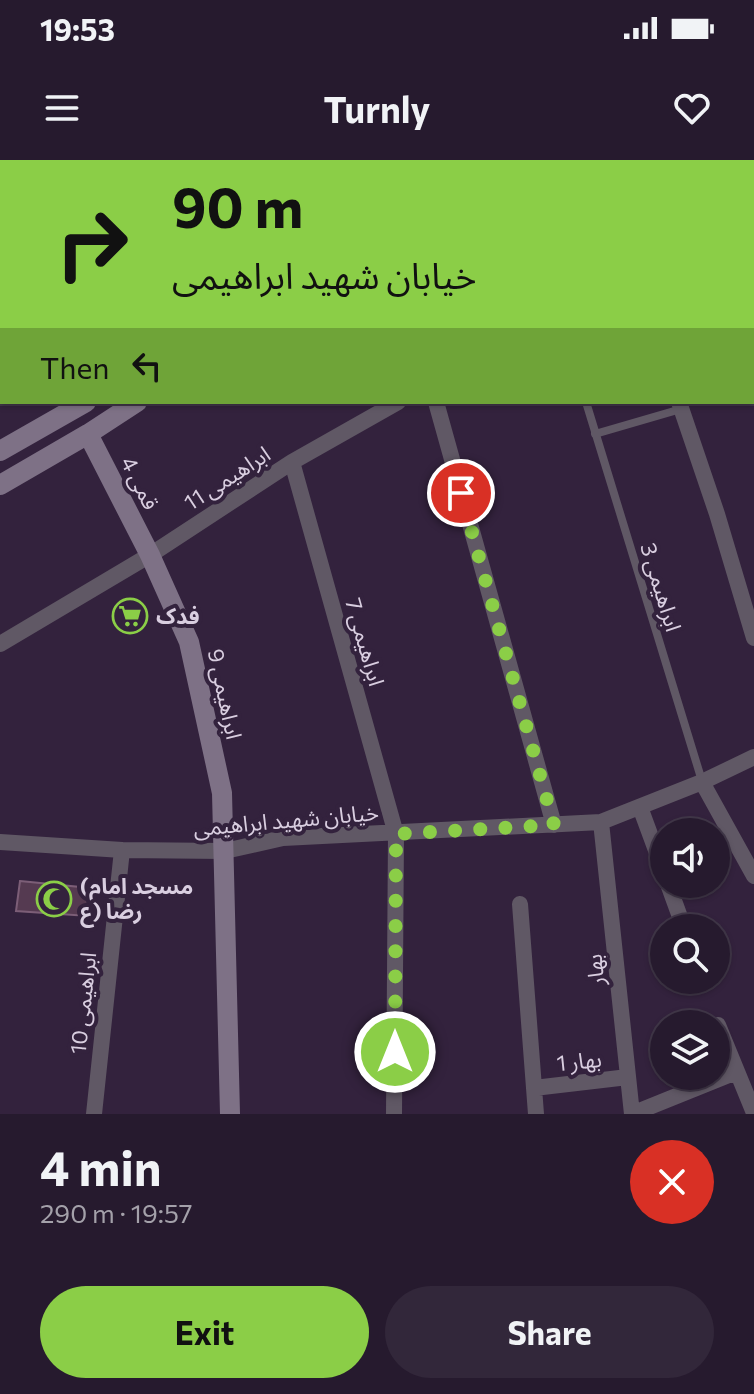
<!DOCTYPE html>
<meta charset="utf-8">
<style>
:root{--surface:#261a2e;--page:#32273a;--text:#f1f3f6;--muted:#a4a1aa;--line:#42384a;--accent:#8bce47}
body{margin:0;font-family:Commissioner,"Noto Sans Arabic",sans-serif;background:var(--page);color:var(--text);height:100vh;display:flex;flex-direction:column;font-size:30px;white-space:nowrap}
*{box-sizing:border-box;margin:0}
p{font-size:26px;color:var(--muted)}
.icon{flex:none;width:44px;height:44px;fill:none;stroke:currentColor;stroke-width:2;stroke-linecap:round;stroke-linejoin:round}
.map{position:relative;height:954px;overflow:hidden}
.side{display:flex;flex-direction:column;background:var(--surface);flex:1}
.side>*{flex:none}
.hud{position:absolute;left:0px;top:0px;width:754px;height:244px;box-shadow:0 2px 6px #0004,0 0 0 2px var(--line);background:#8bce47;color:#111;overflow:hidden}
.controls{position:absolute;left:650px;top:658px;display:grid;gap:16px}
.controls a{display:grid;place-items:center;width:80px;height:80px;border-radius:50%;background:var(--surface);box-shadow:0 2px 6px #0004,0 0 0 2px var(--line);font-size:40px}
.pin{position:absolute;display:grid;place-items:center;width:68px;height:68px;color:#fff;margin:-34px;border:4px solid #fff;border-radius:50%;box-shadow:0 2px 8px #0007}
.me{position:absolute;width:88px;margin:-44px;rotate:0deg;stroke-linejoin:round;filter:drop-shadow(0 0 6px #0008)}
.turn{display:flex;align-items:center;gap:28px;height:168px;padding:0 40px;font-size:36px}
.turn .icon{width:104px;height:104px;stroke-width:2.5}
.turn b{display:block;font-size:56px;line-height:68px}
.then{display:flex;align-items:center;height:76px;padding:0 40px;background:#0003;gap:16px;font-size:30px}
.round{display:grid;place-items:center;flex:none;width:84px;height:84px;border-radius:42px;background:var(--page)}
.overview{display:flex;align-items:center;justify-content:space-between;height:136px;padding:0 40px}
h1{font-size:48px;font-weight:700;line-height:60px}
.cta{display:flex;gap:16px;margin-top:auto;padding:16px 40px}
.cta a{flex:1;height:92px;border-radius:48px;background:var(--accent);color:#111;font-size:32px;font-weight:700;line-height:92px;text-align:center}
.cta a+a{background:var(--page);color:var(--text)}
.status{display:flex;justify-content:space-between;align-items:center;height:56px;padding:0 40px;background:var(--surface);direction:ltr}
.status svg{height:22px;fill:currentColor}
header{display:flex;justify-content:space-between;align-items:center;height:104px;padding:0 40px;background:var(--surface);font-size:36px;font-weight:700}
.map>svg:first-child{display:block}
.green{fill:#32491e}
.building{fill:#553a51;stroke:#7c5e77;stroke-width:2}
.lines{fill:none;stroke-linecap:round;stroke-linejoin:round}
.path{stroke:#84768c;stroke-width:3;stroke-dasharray:8 4;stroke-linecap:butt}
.service{stroke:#605865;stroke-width:8}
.minor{stroke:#605865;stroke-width:16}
.secondary{stroke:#7e7186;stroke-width:20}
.primary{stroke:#9584a0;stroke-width:20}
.route{stroke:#8bce47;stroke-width:14;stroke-dasharray:0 25.2}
.labels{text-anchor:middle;stroke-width:8;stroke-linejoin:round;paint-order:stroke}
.street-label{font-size:22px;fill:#d9cee0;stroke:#33223d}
.poi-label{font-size:22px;font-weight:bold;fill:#d9cee0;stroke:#33223d;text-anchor:start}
</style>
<div class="status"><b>19:53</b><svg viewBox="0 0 49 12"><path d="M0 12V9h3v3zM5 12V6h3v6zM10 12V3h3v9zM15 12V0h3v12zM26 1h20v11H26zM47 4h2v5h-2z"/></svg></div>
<header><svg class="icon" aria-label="menu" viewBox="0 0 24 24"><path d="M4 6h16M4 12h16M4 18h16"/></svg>Turnly<svg class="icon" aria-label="heart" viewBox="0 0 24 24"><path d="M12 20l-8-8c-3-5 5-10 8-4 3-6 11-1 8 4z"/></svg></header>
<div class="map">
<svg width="754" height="954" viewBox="0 0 754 954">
<rect width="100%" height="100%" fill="#33223d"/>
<path class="green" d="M0,0L104,2H2L0,115Z"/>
<path class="building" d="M104,0H174V2H104Z
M20,721L90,728L88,756L16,751Z"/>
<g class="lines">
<path class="path" d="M0,9L2,11
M0,27L2,26
M0,80L2,81"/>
<path class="service" d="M0,134L2,133
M586,242L702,621
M595,274L681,249"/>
<path class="minor" d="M436,242L554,665
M679,242L717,354L754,478
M292,302L396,674L394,954
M0,484L150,395L292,302L398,242
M702,622L754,716
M640,647L664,712
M601,662L632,954
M0,682L122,690L225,691L283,678L601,662L702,622L754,597
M668,724L684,768
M520,744L536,954
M718,865L754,953
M534,928L628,917
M94,954L122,690
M632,954L736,912"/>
<path class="secondary" d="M428,2L431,0
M477,2L480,0
M88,274L150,395L189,482L222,633L230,954
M0,291L86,242
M0,325L88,274L137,242"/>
<path class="primary" d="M733,0V2
M752,48L754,53"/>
</g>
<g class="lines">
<path class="route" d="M395,892L396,674L554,665L461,333"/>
</g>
<defs>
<g id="supermarket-ring" transform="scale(1.8)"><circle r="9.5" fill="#33223d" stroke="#8bce47" stroke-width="1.5"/><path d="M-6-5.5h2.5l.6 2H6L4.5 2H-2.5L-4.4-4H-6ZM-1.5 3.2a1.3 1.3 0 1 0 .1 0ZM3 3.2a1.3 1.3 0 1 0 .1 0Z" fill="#8bce47"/></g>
<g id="mosque-ring" transform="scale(1.8)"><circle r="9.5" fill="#33223d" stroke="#8bce47" stroke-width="1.5"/><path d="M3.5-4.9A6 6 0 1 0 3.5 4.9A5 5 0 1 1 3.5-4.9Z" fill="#8bce47"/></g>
</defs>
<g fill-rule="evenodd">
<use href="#supermarket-ring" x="130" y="456"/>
<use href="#mosque-ring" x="54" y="739"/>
</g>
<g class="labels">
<g class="street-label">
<text transform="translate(227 318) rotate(-33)" y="8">ابراهیمی 11</text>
<text transform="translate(140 323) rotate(63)" y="8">قمی 4</text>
<text transform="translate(661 427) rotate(73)" y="8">ابراهیمی 3</text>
<text transform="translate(365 482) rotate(74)" y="8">ابراهیمی 7</text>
<text transform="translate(225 534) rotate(78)" y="8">ابراهیمی 9</text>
<text transform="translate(286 660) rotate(-5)" y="8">خیابان شهید ابراهیمی</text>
<text transform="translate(595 810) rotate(-96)" y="8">بهار</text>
<text transform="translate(83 843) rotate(-84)" y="8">ابراهیمی 10</text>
<text transform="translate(579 901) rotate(-6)" y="8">بهار 1</text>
</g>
<g class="poi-label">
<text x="156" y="464">فدک</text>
<text x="80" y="734">(مسجد امام<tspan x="80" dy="25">رضا (ع</tspan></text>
</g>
</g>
</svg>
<div class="controls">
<a><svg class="icon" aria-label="sound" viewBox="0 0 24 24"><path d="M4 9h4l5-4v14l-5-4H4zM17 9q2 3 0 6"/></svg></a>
<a><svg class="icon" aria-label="search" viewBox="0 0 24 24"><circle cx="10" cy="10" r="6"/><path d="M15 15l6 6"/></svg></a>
<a><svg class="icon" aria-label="layers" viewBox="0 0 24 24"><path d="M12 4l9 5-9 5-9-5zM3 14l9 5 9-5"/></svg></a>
</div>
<div class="pin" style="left:461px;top:333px;background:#d93025"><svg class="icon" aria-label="arrive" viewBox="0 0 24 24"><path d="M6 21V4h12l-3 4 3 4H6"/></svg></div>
<svg class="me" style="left:395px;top:892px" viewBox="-20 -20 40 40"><circle r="17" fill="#8bce47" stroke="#fff" stroke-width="3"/><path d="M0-11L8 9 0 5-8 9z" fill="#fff"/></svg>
<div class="hud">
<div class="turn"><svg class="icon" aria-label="right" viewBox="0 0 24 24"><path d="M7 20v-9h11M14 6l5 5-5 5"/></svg><div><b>90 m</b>خیابان شهید ابراهیمی</div></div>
<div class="then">Then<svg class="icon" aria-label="left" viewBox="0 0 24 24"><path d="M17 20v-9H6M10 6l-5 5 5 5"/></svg></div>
</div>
</div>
<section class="side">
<div class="overview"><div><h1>4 min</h1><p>290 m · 19:57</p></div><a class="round" style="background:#d93025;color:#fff"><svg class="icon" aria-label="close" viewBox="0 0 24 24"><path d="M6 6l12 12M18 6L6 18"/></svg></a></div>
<div class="cta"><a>Exit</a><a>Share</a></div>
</section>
